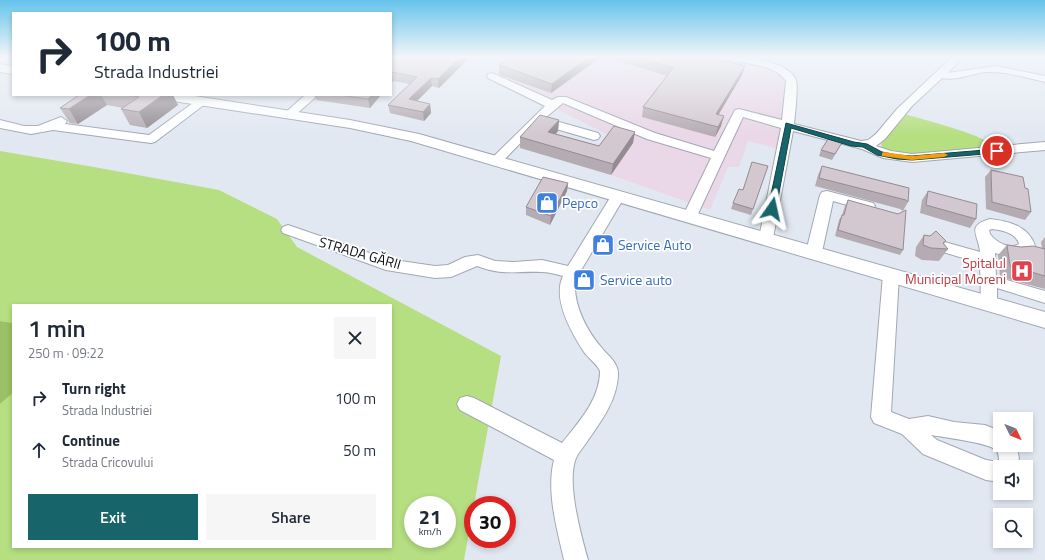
<!DOCTYPE html>
<meta charset="utf-8">
<style>
:root{--surface:#fff;--page:#f6f6f7;--text:#1f2937;--muted:#747a83;--accent:#17656b}
body{margin:0;font-family:"Titillium Web",sans-serif;background:var(--page);color:var(--text);height:100vh;display:flex;flex-direction:column;font-size:15px;white-space:nowrap}
*{box-sizing:border-box;margin:0}
p{font-size:13px;color:var(--muted)}
.icon{flex:none;width:22px;height:22px;fill:none;stroke:currentColor;stroke-width:2;stroke-linecap:round;stroke-linejoin:round}
.map{position:relative;flex:1;overflow:hidden}
.panel{position:absolute;left:12px;top:304px;width:380px;height:244px;display:flex;flex-direction:column;background:var(--surface);border-radius:0px;box-shadow:0 2px 6px #0003}
.panel>*{flex:none}
.top-card{position:absolute;left:12px;top:12px;width:380px;height:84px;border-radius:0px;box-shadow:0 2px 6px #0003;background:#fff;color:var(--text);overflow:hidden}
.needle{width:26px;rotate:133deg}
.controls{position:absolute;left:993px;top:412px;display:grid;gap:8px}
.controls a{display:grid;place-items:center;width:40px;height:40px;border-radius:0px;background:var(--surface);box-shadow:0 2px 6px #0003;font-size:20px}
.speed{position:absolute;left:404px;top:496px;display:flex;gap:8px;font-size:20px;font-weight:700;text-align:center}
.speed>*{display:grid;place-content:center;width:52px;height:52px;border-radius:50%;background:var(--surface);box-shadow:0 2px 6px #0003;line-height:1}
.speed small{font-size:10px;font-weight:400}
.speed .limit{border:6px solid #d22;background:#fff;color:#111}
.pin{position:absolute;display:grid;place-items:center;width:34px;height:34px;color:#fff;margin:-17px;border:2px solid #fff;border-radius:50%;box-shadow:0 1px 4px #0007}
.me{position:absolute;width:44px;margin:-22px;rotate:11deg;stroke-linejoin:round;filter:drop-shadow(0 0 3px #0008)}
.turn{display:flex;align-items:center;gap:14px;height:84px;padding:0 16px;font-size:18px}
.turn .icon{width:52px;height:52px;stroke-width:2.5}
.turn b{display:block;font-size:28px;line-height:34px}
.round{display:grid;place-items:center;flex:none;width:42px;height:42px;border-radius:0px;background:var(--page)}
.headline{display:flex;align-items:center;justify-content:space-between;height:68px;padding:0 16px}
h1{font-size:24px;font-weight:600;line-height:30px}
.cta{display:flex;gap:8px;margin-top:auto;padding:8px 16px}
.cta a{flex:1;height:46px;border-radius:0px;background:var(--accent);color:#fff;font-size:16px;font-weight:600;line-height:46px;text-align:center}
.cta a+a{background:var(--page);color:var(--text)}
ul{padding:0;list-style:none}
li{display:flex;align-items:center;gap:12px;height:52px;padding:0 16px}
li div{flex:1}
li b{display:block;font-size:15px}
li em{font-style:normal}
.map>svg:first-child{display:block}
.commercial{fill:#ead7e7}
.green{fill:#b6df82;fill-rule:evenodd}
.forest{fill:#9ac165}
.lines{fill:none;stroke-linecap:round;stroke-linejoin:round}
.minor-casing{stroke:#a2a8b2;stroke-width:2}
.major-casing{stroke:#a2a8b2;stroke-width:2}
.minor{fill:#fff;fill-rule:evenodd}
.major{fill:#fff;fill-rule:evenodd}
.wall{fill:#b5acb3}
.shaded-wall{fill:#948c92}
.building{fill:#d3c8d0;stroke:#948c92}
.route{fill:#17656b;stroke:#0f4246}
.slow{fill:#f59e0b}
.labels{text-anchor:middle;stroke-width:3.5;stroke-linejoin:round;paint-order:stroke}
.shop-label{font-size:14px;fill:#366cbe;stroke:#fff;text-anchor:start}
.street-label{font-size:14px;fill:#0c0e11;stroke:#fff}
.health-label{font-size:14px;fill:#be3a42;stroke:#fff;text-anchor:end}
</style>
<div class="map">
<svg width="1045" height="560" viewBox="0 0 1045 560">
<rect width="100%" height="100%" fill="#e2e8f2"/>
<path class="commercial" d="M524,57H728L768,66L789,76L783,150L748,141L739,167H728L710,210L611,175L633,143L612,137L492,76Z"/>
<path class="green" d="M904,114C919,118 984,135 992,145L981,148C952,151 908,162 882,148L881,144Z
M0,151L94,167L219,190L277,219L297,247L501,356L464,560H0V404L13,393V547H391V305H13V323L0,321ZM413,505H447V539H413Z"/>
<path class="forest" d="M0,321L13,323V393L0,404Z"/>
<g class="lines">
<g class="minor-casing">
<path id="minor" d="M723,57C740,54 789,61 796,80C798,87 795,115 794,124L861,141L868,140L876,134L897,109L952,57H962L948,73L996,66L1045,76V82C1026,78 1007,71 987,72C972,73 958,81 942,78L912,106L885,139L876,146L891,151L912,154L1045,142V150L912,162L883,158L862,149L793,131L773,238L771,242L766,243L761,242L759,238L781,128L743,117L697,216L695,219H685L683,216L711,158L647,139L563,103L545,118L598,133L600,136L598,139L594,140L539,124L501,163H491L490,160L545,106L488,78L487,76L488,74L492,73L552,100L558,97H566L655,133L714,151L735,110L739,109L782,120L786,81C774,63 743,64 724,59Z
M305,95H318L293,117H285L283,115L285,113Z
M201,99L207,102L205,104L155,142L151,143L53,130L31,134L0,128V120L24,126H38L61,117L67,121L65,124L149,135L197,100Z
M827,191L873,203L875,206L873,209L868,211L833,201L822,252L819,256L814,257L809,256L806,252L820,195L822,192Z
M618,192L623,193L625,196L580,272C578,277 575,282 575,287C575,308 588,332 601,347C608,356 619,363 618,375C617,401 600,423 586,443C583,448 578,453 576,458C566,482 581,535 588,560H564C557,529 546,491 554,460L460,410L457,404L460,398L467,396L474,398L562,443C579,422 600,399 600,371C597,364 589,359 584,352C571,332 552,299 563,276C556,274 548,272 541,272C515,271 504,276 477,266L451,277L435,278L386,270L283,233L281,230L283,227L288,225L387,259L435,266L448,265L465,257L478,255L495,261L514,262L542,260L568,266L613,193Z
M990,219C1008,221 1029,226 1035,246C1026,260 1009,257 995,253L996,277L1045,291V303L997,288V303L995,307L989,309L983,307L981,303L980,263L936,250L933,246L936,242L941,241L980,252C979,235 965,226 990,219ZM992,229C1002,230 1016,233 1019,244C1009,250 996,242 990,234L989,230Z
M891,269L897,271L899,275L891,412L909,419L928,416L954,422L985,425L1000,431V445H1015C1019,453 1019,458 1019,467H1000V482L986,480L923,454L902,434L874,423L871,417L883,275L885,271ZM931,435C943,437 990,443 996,450C999,453 999,457 999,462L986,460L937,440Z"/>
</g>
<g class="major-casing">
<path id="major" d="M0,64L13,66V74L0,72Z
M153,95H188L350,120L419,134L1045,312V328L411,141L350,128L160,99L155,98Z"/>
</g>
<use href="#minor" class="minor"/>
<use href="#major" class="major"/>
</g>
<path class="wall" d="M391,57H470L439,88L432,86L417,101L430,104L431,113L424,121L390,113L388,105L410,84L393,81L391,83Z
M601,57L551,93L499,75V65Z
M606,57H709L742,75L718,115L721,126L715,137L642,117L643,107L667,76Z
M79,95H173L178,105L147,128L130,125L121,109L123,108L107,105L78,124L70,123L60,108Z
M314,95H381L370,108L316,100Z
M559,120L558,131L556,134L599,146L633,143L611,175L520,148V137Z
M840,146L832,160L819,156L821,150Z
M768,166L751,215L731,209L733,203L743,190Z
M822,166L909,188L908,202L903,211L900,209L815,186L818,175Z
M991,170L1025,188L1031,212L1025,220L986,209L985,177Z
M568,183L567,191L550,225L526,215V207Z
M928,191L976,219L970,228L920,213L922,200Z
M848,200L903,250L900,255L835,236L839,220L842,215L845,206Z
M924,235L946,241L944,244L948,249L939,261L922,260L915,256L916,247Z
M1045,237V289L1000,277L998,255L1007,245L1021,247L1042,248L1041,242Z"/>
<path class="shaded-wall" d="M461,57H470L439,88L438,79Z
M589,57H601L551,93L552,84Z
M745,66L742,75L713,124L716,114Z
M392,72L393,81L391,83V73Z
M431,78L432,86L410,108L409,99Z
M90,95H101L107,105L78,124L69,109Z
M163,95H173L178,105L147,128L139,112Z
M372,95H381L370,108L368,99Z
M430,104L431,113L424,121L423,112Z
M724,116L721,126L715,137L718,127Z
M559,120L558,131L548,143V132Z
M635,132L633,143L611,175L613,164Z
M568,183L567,191L550,225L551,216Z"/>
<path class="building" d="M391,57H461L438,79L431,78L409,99L430,104L423,112L388,105L417,77L392,72L391,73Z
M512,57H589L552,84L499,65Z
M636,57H708L745,66L716,114L724,116L718,127L643,107L673,68Z
M79,95H90L69,109L60,108Z
M129,95H163L139,112L121,109L139,97Z
M339,95H372L368,99Z
M540,115L559,120L548,132L599,146L614,126L635,132L613,164L520,137Z
M830,136L843,141L835,154L821,150Z
M752,162L768,166L753,209L733,203L739,189L743,190Z
M822,166L909,188L908,202L906,200L819,178Z
M991,170L1023,177L1025,188L1028,189L1031,212L992,202Z
M543,177L568,183L551,216L526,207Z
M928,191L977,204L976,219L926,205Z
M848,200L898,214L906,210L903,250L838,230L842,215H844Z
M936,231L946,241L943,243L948,249L931,248L923,245L924,235L930,236Z
M1007,245L1021,247L1033,246L1045,249V276L1010,266Z"/>
<linearGradient id="sky" x2="0" y2="1"><stop stop-color="#65c4ec"/><stop offset="0.42" stop-color="#f2f5f9"/><stop offset="1" stop-color="#f2f5f9" stop-opacity="0"/></linearGradient>
<rect width="1045" height="135" fill="url(#sky)"/>
<path class="route" d="M786,123L854,142L867,144L882,152L897,155L912,156L997,149L1001,151L997,153L912,160L897,159L877,155L863,147L851,146L791,128L776,209L772,212L768,209Z"/>
<path class="slow" d="M884,152L912,156L944,153L948,155L944,157L912,160L882,156V153Z"/>
<defs>
<g id="shop-square" transform="scale(1.15)"><rect x="-9" y="-9" width="18" height="18" rx="4" fill="#3f7fe0" stroke="#fff"/><path d="M-5-2.5h2.3a2.7 3.5 0 0 1 5.4 0H5L5.5 6h-11ZM-1.5-2.5h3a1.5 2.3 0 0 0-3 0Z" fill="#fff"/></g>
<g id="hospital-square" transform="scale(1.15)"><rect x="-9" y="-9" width="18" height="18" rx="4" fill="#e0444e" stroke="#fff"/><path d="M-5-5h3v3.5h4V-5h3V5h-3V1.5h-4V5h-3Z" fill="#fff"/></g>
</defs>
<g fill-rule="evenodd">
<use href="#shop-square" x="547" y="203"/>
<use href="#shop-square" x="603" y="245"/>
<use href="#hospital-square" x="1022" y="271"/>
<use href="#shop-square" x="584" y="280"/>
</g>
<g class="labels">
<g class="shop-label">
<text x="562" y="208">Pepco</text>
<text x="618" y="250">Service Auto</text>
<text x="600" y="285">Service auto</text>
</g>
<g class="street-label">
<text transform="translate(360 253) rotate(16)" y="5">STRADA GĂRII</text>
</g>
<g class="health-label">
<text x="1006" y="268">Spitalul<tspan x="1006" dy="16">Municipal Moreni</tspan></text>
</g>
</g>
</svg>
<div class="controls">
<a><svg class="needle" viewBox="-14 -14 28 28"><path d="M0-13l5 13h-10z" fill="#e53935"/><path d="M0 13l5-13h-10z" fill="#747a83"/></svg></a>
<a><svg class="icon" aria-label="sound" viewBox="0 0 24 24"><path d="M4 9h4l5-4v14l-5-4H4zM17 9q2 3 0 6"/></svg></a>
<a><svg class="icon" aria-label="search" viewBox="0 0 24 24"><circle cx="10" cy="10" r="6"/><path d="M15 15l6 6"/></svg></a>
</div>
<div class="speed"><div>21<small>km/h</small></div><div class="limit">30</div></div>
<div class="pin" style="left:997px;top:151px;background:#d93025"><svg class="icon" aria-label="arrive" viewBox="0 0 24 24"><path d="M6 21V4h12l-3 4 3 4H6"/></svg></div>
<svg class="me" style="left:772px;top:209px" viewBox="-20 -20 40 40"><path d="M0-17L14 15 0 8-14 15z" fill="#17656b" stroke="#fff" stroke-width="4"/></svg>
<div class="top-card">
<div class="turn"><svg class="icon" aria-label="right" viewBox="0 0 24 24"><path d="M7 20v-9h11M14 6l5 5-5 5"/></svg><div><b>100 m</b>Strada Industriei</div></div>
</div>
<section class="panel">
<div class="headline"><div><h1>1 min</h1><p>250 m · 09:22</p></div><a class="round"><svg class="icon" aria-label="close" viewBox="0 0 24 24"><path d="M6 6l12 12M18 6L6 18"/></svg></a></div>
<ul>
<li><svg class="icon" aria-label="right" viewBox="0 0 24 24"><path d="M7 20v-9h11M14 6l5 5-5 5"/></svg><div><b>Turn right</b><p>Strada Industriei</p></div><em>100 m</em></li>
<li><svg class="icon" aria-label="ahead" viewBox="0 0 24 24"><path d="M12 20V5M6 11l6-6 6 6"/></svg><div><b>Continue</b><p>Strada Cricovului</p></div><em>50 m</em></li>
</ul>
<div class="cta"><a>Exit</a><a>Share</a></div>
</section>
</div>
